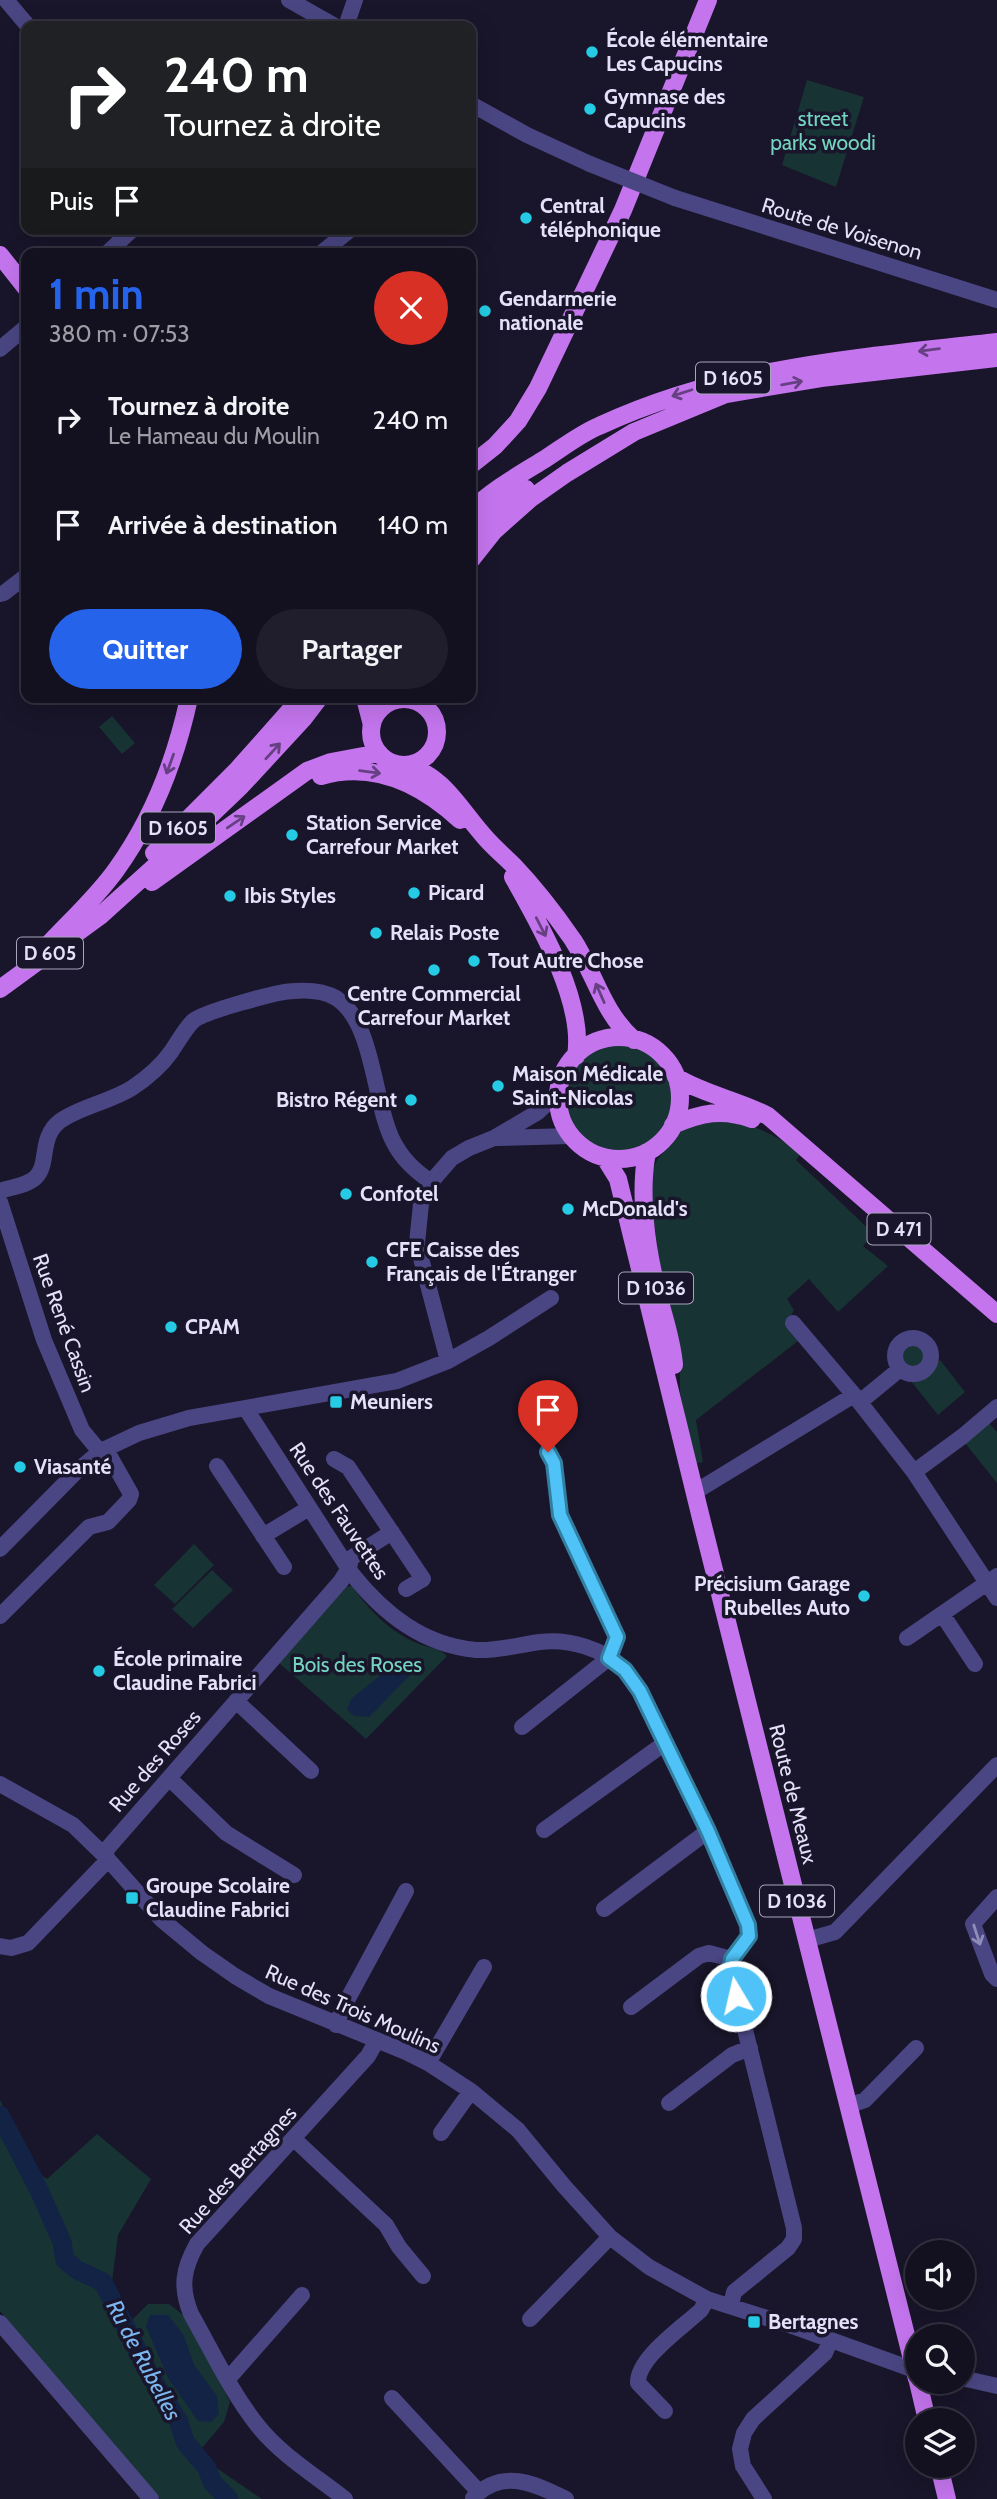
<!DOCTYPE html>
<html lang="fr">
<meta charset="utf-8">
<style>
:root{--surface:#131020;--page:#201e2d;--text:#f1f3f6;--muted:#9d9da5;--line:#32303e;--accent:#2563eb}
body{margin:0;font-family:Cabin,sans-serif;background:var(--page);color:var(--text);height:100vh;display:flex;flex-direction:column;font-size:26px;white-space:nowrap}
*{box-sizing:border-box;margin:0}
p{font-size:23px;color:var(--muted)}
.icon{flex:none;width:38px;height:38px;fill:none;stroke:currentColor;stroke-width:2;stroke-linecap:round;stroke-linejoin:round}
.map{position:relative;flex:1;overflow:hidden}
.panel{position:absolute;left:21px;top:248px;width:455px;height:455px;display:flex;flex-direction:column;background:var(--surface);border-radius:14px;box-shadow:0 7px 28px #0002,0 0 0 2px var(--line)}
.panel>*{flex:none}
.guide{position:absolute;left:21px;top:21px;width:455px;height:214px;border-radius:14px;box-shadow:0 7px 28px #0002,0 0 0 2px var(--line);background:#202124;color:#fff;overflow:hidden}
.buttons{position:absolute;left:905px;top:2240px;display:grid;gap:14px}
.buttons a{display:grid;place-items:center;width:70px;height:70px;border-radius:50%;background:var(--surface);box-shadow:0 7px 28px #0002,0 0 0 2px var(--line);font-size:35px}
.pin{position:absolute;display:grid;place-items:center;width:60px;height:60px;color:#fff;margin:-72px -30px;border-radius:50% 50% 50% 0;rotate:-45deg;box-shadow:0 0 7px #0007}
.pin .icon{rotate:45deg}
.me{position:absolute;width:77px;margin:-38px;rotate:351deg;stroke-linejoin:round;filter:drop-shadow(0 0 5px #0008)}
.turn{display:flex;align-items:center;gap:24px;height:147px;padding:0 28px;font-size:32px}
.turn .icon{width:91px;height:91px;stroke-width:2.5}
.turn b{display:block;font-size:49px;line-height:60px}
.then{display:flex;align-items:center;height:66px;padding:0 28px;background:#0003;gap:14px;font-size:26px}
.round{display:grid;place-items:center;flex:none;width:74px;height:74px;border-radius:37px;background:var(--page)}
.overview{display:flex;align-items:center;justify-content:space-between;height:119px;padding:0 28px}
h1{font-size:42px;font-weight:800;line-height:52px;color:var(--accent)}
.cta{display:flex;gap:14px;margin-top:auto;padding:14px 28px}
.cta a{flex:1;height:80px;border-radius:42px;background:var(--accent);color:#fff;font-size:28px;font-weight:800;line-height:80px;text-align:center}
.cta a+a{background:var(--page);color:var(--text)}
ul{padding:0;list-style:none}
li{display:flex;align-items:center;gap:21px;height:105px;padding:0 28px}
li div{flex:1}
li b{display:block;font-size:26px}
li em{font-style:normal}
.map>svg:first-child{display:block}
.green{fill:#183333}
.water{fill:#122345}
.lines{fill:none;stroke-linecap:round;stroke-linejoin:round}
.river{stroke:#122345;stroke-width:19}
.minor{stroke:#4a4683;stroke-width:16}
.major{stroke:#c475ee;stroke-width:18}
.minor-bridge{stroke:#4a4683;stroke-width:16}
.oneway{stroke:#664082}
.oneway2{stroke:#908cb9}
.route-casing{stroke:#337fa1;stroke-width:18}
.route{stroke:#4fc3f7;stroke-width:12}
.poi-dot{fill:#25cbe4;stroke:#19152a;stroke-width:2.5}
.labels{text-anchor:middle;stroke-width:7;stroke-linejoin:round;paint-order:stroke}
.shield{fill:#19152a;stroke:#a8a4bc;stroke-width:2}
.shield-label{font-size:19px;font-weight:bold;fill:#e5e1fb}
.poi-label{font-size:21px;font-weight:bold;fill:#e5e1fb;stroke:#19152a;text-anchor:start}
.park-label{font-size:21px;fill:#74d4bf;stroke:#19152a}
.street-label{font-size:21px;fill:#e5e1fb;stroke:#19152a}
.water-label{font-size:23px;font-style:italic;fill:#7cb6ef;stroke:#19152a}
</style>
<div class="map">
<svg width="997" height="2499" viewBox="0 0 997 2499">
<rect width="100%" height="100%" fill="#19152a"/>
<path class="green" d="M807,80L864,97L836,187L782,165Z
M112,716L135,743L122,754L99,727Z
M565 1099a54 54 0 1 1 108 0a54 54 0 1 1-108 0Z
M726,1118C754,1125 777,1136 801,1153L796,1160L874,1234L863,1246L888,1266L838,1312L809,1279L787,1299L794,1310L787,1324L798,1341L696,1420L703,1462L694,1464L680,1392V1373L662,1283L652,1205L651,1174L657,1160L683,1129L700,1120Z
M900 1356a14 14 0 1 1 28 0a14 14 0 1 1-28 0Z
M940,1360L965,1392L938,1415L910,1380L924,1376Z
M989,1423L997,1432V1483L965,1443Z
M194,1544L214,1565L175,1604L154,1585Z
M212,1570L233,1590L193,1628L172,1609Z
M352,1586C369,1610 390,1632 417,1643C428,1648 438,1647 447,1656L366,1739L279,1663L343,1587Z
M0,2100L35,2170L47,2179L97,2134L151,2179L118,2235L112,2282L129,2323L148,2304H169L186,2317L230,2402L224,2422L202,2448L208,2462L262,2499H160L0,2311Z"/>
<path class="water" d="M403,1661L414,1665L413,1672L369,1717L355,1716L347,1710L351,1699L392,1666Z
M150,2315H168L184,2336L194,2365L217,2396L219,2414L211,2422L198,2421L168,2378L146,2326Z"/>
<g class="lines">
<path class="river" d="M0,2115L38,2188L62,2242L65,2260L77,2270L103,2282L150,2375L179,2422L185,2442L207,2468L212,2482L229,2499"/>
<path class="minor" d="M6,0L28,26
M289,0L335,26
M346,26L355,0
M471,104L527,135L590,164
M675,198L997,300
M106,254L133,229
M320,254L351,229
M0,349L26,327
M0,594L4,593L26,576
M497,1138L571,1136
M0,1191C11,1187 26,1186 35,1178C50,1165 38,1138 60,1121C81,1106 110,1102 132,1088C147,1078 161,1066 171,1052C178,1042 184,1030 193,1021C203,1012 279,991 294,991C307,990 324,991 336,998C374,1022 373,1100 392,1139C401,1158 414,1170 431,1182
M0,1202L44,1340L82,1430L96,1447L109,1455L131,1494L129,1500L108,1522L89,1527L0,1616
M793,1323L854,1395
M895 1356a18 18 0 1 1 36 0a18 18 0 1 1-36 0Z
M448,1361L417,1243L421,1204L431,1182L452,1158L469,1148L494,1138L538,1112L558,1093
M861,1401L900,1369
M246,1409L352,1574C384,1614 423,1645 476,1650C498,1651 518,1645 540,1642C569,1638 603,1649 624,1669C630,1675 635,1684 640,1691L708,1831L748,1925L749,1936L731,1959L730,1969L794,2228V2239L788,2248L734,2292L731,2305
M548,1452L554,1463L560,1515L617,1637L609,1658
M334,1459L348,1467L423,1579L406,1589
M217,1466L284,1567
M914,1472L963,1436L997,1407
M695,1492L854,1395L914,1472L997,1598
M263,1536L309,1508
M0,1549L76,1472L101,1451L139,1433L189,1418L397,1381L448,1361L489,1338L551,1298
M942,1614L975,1664
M907,1638L997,1576
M236,1701L311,1771
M522,1727L609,1658
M169,1778L226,1833L294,1875
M0,1784L73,1825L105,1856L161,1919L202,1953L235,1976L269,1996L406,2052L428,2063L471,2091L518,2130L564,2186L610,2237L649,2267L707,2299L795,2327L917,2371
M544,1830L665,1743
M997,1897L973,1924L992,1974L997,1979
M604,1909L708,1831
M807,1940L835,1932L997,1765
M0,1946L11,1948L28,1943L104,1864L107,1849L341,1581L349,1568L351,1558L392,1532
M631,2007L699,1956L709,1953L731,1959
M336,2025L344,2006L406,1891
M428,2063L484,1967
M669,2103L732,2055L750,2048
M848,2106L865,2100L916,2048
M441,2133L471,2091
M294,2139L386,2225L399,2247L423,2276
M530,2319L610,2237
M0,2323L151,2499
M962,2378L997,2386
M228,2379L302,2295
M392,2398L479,2492
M665,2411L638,2383C637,2358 683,2327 701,2310L707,2299
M473,2498C502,2468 534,2483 566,2499
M345,2499C316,2476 281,2455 258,2426C231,2392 212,2351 191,2314C180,2287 183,2269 197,2244L368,2056L377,2040
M764,2499L743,2466L740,2449L744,2433L753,2419L825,2353L830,2341"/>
<path class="major" d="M0,255L26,288
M471,465L495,446L518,421L538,388L623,210L708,0
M471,511C492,490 519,475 545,459C562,448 580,434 599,426C728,366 858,358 997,342
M471,533L491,514L526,489
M471,560L494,531L530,499L567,473L634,432L726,394L821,378L997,358
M365,698L372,725
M371 732a33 33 0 1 1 66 0a33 33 0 1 1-66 0Z
M405,765C443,775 459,808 483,835C492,846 503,855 513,865C535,888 555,914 573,940C595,974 603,1013 634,1040
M321,776C374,761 421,784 460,820
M154,853L238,769L301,698
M513,877C539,923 585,1002 576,1056
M152,882L307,771L331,762L379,753
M47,946C70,921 96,898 116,870C152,820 176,758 189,698
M0,989L100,916L193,832L241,786L303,719L319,698
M558 1098a61 61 0 1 1 122 0a61 61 0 1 1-122 0Z
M676,1077C705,1095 738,1100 768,1116L997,1314
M673,1125C701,1113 722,1108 752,1119
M647,1152C639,1193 646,1246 656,1286C662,1313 672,1338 674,1365
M605,1158L618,1179L701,1518L917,2379
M918,2382L927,2420
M939,2466L947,2499"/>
<path class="minor-bridge" d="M590,164L675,198"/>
</g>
<defs><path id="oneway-shaft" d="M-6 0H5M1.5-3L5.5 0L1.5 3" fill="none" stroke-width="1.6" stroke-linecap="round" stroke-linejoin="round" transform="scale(1.75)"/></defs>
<g class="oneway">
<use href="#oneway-shaft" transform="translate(929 350) rotate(173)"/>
<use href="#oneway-shaft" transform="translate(792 383) rotate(-10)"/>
<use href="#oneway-shaft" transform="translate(682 393) rotate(162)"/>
<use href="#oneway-shaft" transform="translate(273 751) rotate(-47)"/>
<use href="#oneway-shaft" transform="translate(170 764) rotate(110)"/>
<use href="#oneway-shaft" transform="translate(370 772) rotate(7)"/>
<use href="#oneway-shaft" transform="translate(236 822) rotate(-34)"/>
<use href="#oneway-shaft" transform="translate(541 927) rotate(63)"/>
<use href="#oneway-shaft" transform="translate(600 993) rotate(-114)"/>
</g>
<use class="oneway2" href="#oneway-shaft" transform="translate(977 1935) rotate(72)"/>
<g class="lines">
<g class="route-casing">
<path id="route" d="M548,1452L554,1463L560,1515L617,1637L609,1658L625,1670L640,1691L708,1831L748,1925L749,1936L732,1959L730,1969L736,1996"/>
</g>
<use href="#route" class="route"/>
</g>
<g class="poi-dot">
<circle cx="592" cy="52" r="7"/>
<circle cx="590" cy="109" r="7"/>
<circle cx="526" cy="218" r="7"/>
<circle cx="485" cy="311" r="7"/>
<circle cx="292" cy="835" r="7"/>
<circle cx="414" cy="893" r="7"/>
<circle cx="230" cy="896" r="7"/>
<circle cx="376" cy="933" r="7"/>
<circle cx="474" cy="961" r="7"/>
<circle cx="434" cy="970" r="7"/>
<circle cx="498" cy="1086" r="7"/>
<circle cx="411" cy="1100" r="7"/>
<circle cx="346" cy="1194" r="7"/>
<circle cx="568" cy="1209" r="7"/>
<circle cx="372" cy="1262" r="7"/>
<circle cx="171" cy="1327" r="7"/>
<rect x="329" y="1395" width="14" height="14" rx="3.5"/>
<circle cx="20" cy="1467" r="7"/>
<circle cx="864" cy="1596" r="7"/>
<circle cx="99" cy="1671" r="7"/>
<rect x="125" y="1891" width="14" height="14" rx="3.5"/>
<rect x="747" y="2315" width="14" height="14" rx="3.5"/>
</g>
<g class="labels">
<g class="shield">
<rect x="696" y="362.5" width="74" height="31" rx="5"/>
<rect x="141" y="812.5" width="74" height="31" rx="5"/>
<rect x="17" y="937.5" width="66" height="31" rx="5"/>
<rect x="867.5" y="1213.5" width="63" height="31" rx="5"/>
<rect x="619" y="1272.5" width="74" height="31" rx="5"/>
<rect x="760" y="1885.5" width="74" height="31" rx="5"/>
</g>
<g class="shield-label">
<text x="733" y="385">D 1605</text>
<text x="178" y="835">D 1605</text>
<text x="50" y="960">D 605</text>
<text x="899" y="1236">D 471</text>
<text x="656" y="1295">D 1036</text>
<text x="797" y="1908">D 1036</text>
</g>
<g class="poi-label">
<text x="606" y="47">École élémentaire<tspan x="606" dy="24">Les Capucins</tspan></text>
<text x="604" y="104">Gymnase des<tspan x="604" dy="24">Capucins</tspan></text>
<text x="540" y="213">Central<tspan x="540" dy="24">téléphonique</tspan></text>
<text x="499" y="306">Gendarmerie<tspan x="499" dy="24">nationale</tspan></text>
<text x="306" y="830">Station Service<tspan x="306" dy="24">Carrefour Market</tspan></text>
<text x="428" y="900">Picard</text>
<text x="244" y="903">Ibis Styles</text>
<text x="390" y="940">Relais Poste</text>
<text x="488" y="968">Tout Autre Chose</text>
<text x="434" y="1001" text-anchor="middle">Centre Commercial<tspan x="434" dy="24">Carrefour Market</tspan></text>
<text x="512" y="1081">Maison Médicale<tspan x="512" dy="24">Saint-Nicolas</tspan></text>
<text x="397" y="1107" text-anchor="end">Bistro Régent</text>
<text x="360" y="1201">Confotel</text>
<text x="582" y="1216">McDonald's</text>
<text x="386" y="1257">CFE Caisse des<tspan x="386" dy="24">Français de l'Étranger</tspan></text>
<text x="185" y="1334">CPAM</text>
<text x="350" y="1409">Meuniers</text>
<text x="34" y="1474">Viasanté</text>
<text x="850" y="1591" text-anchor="end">Précisium Garage<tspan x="850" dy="24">Rubelles Auto</tspan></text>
<text x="113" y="1666">École primaire<tspan x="113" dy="24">Claudine Fabrici</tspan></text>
<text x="146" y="1893">Groupe Scolaire<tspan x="146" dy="24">Claudine Fabrici</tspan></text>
<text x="768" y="2329">Bertagnes</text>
</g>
<g class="park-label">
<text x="823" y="126">street<tspan x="823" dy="24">parks woodi</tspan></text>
<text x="357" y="1672">Bois des Roses</text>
</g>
<g class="street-label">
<text transform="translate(842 229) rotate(17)" y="7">Route de Voisenon</text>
<text transform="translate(64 1323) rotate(70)" y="7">Rue René Cassin</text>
<text transform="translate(339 1511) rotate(56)" y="7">Rue des Fauvettes</text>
<text transform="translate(155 1761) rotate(-49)" y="7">Rue des Roses</text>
<text transform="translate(793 1794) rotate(76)" y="7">Route de Meaux</text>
<text transform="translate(353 2009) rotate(24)" y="7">Rue des Trois Moulins</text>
<text transform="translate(238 2170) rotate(-48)" y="7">Rue des Bertagnes</text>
</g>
<g class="water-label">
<text transform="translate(144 2360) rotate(62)" y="8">Ru de Rubelles</text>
</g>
</g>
</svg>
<div class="buttons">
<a><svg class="icon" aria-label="sound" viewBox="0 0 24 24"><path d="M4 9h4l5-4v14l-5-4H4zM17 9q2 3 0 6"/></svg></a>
<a><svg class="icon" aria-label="search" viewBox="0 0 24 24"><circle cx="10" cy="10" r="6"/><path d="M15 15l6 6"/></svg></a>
<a><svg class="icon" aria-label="layers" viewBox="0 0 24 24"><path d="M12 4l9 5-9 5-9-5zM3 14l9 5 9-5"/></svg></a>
</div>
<div class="pin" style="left:548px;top:1452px;background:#d93025"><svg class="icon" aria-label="arrive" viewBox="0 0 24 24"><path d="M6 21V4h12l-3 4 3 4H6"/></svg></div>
<svg class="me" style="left:736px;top:1996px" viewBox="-20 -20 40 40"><circle r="17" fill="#4fc3f7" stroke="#fff" stroke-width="3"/><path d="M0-11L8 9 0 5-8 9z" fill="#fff"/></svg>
<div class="guide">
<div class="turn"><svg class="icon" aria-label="right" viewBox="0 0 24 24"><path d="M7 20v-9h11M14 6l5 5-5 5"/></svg><div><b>240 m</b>Tournez à droite</div></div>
<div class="then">Puis<svg class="icon" aria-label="arrive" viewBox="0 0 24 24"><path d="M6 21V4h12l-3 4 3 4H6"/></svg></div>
</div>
<section class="panel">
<div class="overview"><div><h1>1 min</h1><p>380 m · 07:53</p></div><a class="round" style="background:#d93025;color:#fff"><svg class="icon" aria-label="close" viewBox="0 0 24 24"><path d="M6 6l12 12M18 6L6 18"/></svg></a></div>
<ul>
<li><svg class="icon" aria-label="right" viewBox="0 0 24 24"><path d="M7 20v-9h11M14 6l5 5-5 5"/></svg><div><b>Tournez à droite</b><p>Le Hameau du Moulin</p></div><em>240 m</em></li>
<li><svg class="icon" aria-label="arrive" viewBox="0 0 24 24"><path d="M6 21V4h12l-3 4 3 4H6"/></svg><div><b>Arrivée à destination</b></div><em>140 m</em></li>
</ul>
<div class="cta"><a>Quitter</a><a>Partager</a></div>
</section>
</div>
